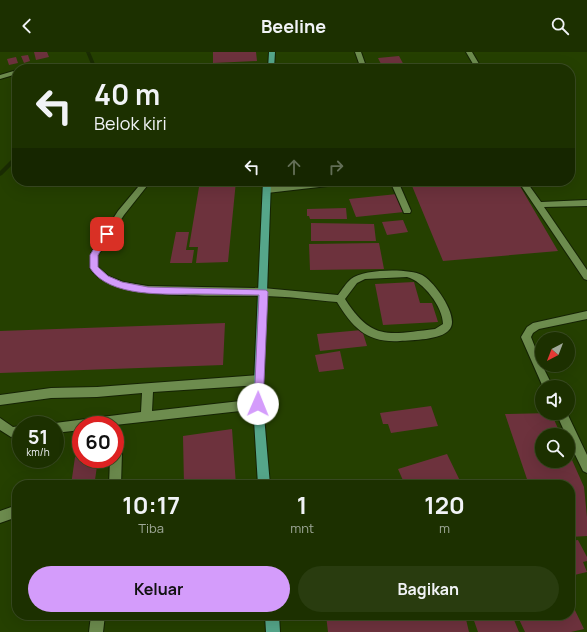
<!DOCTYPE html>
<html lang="id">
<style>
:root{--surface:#1c3000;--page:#293c0f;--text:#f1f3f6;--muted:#a0a999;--line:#3a4b22;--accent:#d49cfb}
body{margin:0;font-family:Manrope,sans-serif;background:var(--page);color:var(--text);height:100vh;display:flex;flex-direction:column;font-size:15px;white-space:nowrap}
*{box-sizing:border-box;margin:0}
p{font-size:13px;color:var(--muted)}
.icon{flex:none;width:22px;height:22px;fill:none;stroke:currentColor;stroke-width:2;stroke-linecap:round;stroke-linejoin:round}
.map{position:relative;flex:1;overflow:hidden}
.panel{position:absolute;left:12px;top:428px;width:563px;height:140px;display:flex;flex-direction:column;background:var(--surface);border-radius:16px;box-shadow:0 4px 16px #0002,0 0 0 1px var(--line)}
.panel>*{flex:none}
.hud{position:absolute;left:12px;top:12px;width:563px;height:122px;border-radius:16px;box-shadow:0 4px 16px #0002,0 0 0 1px var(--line);background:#1c3000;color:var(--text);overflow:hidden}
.needle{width:26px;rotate:222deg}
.fabs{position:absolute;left:535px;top:280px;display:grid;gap:8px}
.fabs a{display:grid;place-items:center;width:40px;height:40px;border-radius:50%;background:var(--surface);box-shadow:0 4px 16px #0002,0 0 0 1px var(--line);font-size:20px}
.speed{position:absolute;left:12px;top:364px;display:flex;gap:8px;font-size:20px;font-weight:700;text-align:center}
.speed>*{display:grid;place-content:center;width:52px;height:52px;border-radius:50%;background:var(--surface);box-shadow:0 4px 16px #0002,0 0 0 1px var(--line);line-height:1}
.speed small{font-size:10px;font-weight:400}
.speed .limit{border:6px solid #d22;background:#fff;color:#111}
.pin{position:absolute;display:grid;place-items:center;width:34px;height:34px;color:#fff;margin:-17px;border-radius:8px;box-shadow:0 2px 6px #0006}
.me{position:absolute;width:44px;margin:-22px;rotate:1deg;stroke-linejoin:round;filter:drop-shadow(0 0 3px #0008)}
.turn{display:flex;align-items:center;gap:14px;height:84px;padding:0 16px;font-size:18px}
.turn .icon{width:52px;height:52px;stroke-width:2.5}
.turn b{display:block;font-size:28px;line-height:34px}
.lanes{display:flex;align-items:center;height:38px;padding:0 16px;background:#0003;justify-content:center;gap:20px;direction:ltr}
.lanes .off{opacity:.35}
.eta{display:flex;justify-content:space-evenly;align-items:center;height:68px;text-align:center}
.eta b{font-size:24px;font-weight:700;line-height:28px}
.action{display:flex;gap:8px;margin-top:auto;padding:8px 16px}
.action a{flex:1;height:46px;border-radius:24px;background:var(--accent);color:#111;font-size:16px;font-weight:700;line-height:46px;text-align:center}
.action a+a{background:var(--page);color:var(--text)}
header{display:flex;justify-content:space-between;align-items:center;height:52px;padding:0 16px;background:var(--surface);font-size:18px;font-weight:700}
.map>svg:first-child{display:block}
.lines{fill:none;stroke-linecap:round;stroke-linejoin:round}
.stream{fill:#1a2c03;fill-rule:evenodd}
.building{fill:#6d323d}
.minor-casing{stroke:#152304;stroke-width:2}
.major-casing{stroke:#152304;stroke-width:2}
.minor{fill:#6d8c4e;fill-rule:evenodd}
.major{fill:#55a68a;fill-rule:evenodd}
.route{fill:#d49cfb;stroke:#8a65a3}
</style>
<header><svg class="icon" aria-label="back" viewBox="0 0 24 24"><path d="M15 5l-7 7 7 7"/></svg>Beeline<svg class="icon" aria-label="search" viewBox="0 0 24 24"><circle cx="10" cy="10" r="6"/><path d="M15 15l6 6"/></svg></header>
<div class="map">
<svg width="587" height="580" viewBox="0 0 587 580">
<rect width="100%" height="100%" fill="#254000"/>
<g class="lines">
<path class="stream" d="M86,0H90L95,12L93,17H89L91,12Z
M17,103V108L2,123L0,124V119L15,104Z"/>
</g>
<path class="building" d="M34,0H47L49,5L36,8Z
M213,0H256L257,9L213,11Z
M28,3L30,9L24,11L21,4Z
M399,4L406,17H394L392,13L382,14L378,6Z
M16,5L18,11L9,13L7,7Z
M200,129H236L228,210L196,211L198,195H189Z
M410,129H517L558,199L443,209Z
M397,142L404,160L356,165L349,147Z
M346,156L347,167H310L309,164H307V157Z
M403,168L408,180L387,183L382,170Z
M311,171L374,172L376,189H311Z
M176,180H189L186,198H194L192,211H170Z
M379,191L384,217L310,218L309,192Z
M414,230L420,251H432L438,270L383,273L375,232Z
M225,271L223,313L0,321V279Z
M362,278L367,294L320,299L317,282Z
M340,299L344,317L319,320L315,303Z
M431,354L438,374L391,381L388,372H383L380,361Z
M551,361L561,383H542V409H568V399L584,435L587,465V484L570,485V433H529L505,362Z
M232,377L236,433H184L183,384Z
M447,402L462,433H405L398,417Z
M75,405H81V407H98L95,428H84V433H71Z
M578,488L587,505V509L583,510L587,520L570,524V489Z
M570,548L584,577L571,580H525L517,563H570Z
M326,563H465L469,580H328Z
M472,563H512L519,580H478Z"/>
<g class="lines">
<g class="minor-casing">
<path id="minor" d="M355,0H361L367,17H361Z
M466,0H472L482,17H476Z
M36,13L39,15L38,16L25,17Z
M17,18V22L0,27V23Z
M143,129H151L124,163L98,203V215L108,224L123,230L148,234L263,236L338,243C342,238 346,231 351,227C363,217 408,216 422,223C434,229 461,266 449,278C441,288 412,288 400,289C367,291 353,276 337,250C312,248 287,244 261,244C222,242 111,251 90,216L91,201L118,159ZM407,225C423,229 443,255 443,272L435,277C390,282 372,290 345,247L357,231L365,227Z
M330,129H358L354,131L267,141L263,138L267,135Z
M390,129H398L411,159L410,161H404Z
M518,129H526L541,150L587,148V154L544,155L587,218V228L584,227Z
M587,259V267L539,277L533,281L531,285L542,313L553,335H543L521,285L527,275L533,271Z
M259,323L263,325L264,328L263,331L259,333L153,340L152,359L258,347L262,349L263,352L262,355L258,357L115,373H81V378L55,381V373H51L55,371L141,360L142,341L97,345L51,346L0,353V343L51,336L97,335Z
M556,361H567L587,403V421L583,419L568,388V383H566Z
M0,366L13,375L21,374V384L11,385L0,378Z
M115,395L120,396L122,400L121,433H109L110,407H115Z
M17,453V465L0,471V459Z
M91,563H105L103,580H89Z"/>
</g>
<g class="major-casing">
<path id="major" d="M269,0H275L274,17H268Z
M263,129H271L263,352L270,433H258L253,352Z
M265,563H279L280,580H266Z"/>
</g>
<use href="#minor" class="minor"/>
<use href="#major" class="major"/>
</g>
<path class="route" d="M104,180H110L111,182L98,203V215L108,224L122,230L148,235L266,238L268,240L263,352L262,355L258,356L255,355L254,352L259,243C239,243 218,242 197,242C167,242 109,246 90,216V203Z"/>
</svg>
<div class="fabs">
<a><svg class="needle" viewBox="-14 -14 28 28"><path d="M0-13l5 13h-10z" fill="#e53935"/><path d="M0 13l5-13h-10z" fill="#a0a999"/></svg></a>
<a><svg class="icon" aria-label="sound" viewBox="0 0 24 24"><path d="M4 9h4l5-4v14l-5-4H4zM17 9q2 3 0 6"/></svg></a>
<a><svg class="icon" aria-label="search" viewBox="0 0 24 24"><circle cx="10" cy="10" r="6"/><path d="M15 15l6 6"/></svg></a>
</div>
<div class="speed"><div>51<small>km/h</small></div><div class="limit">60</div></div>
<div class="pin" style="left:107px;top:182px;background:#d93025"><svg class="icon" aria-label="arrive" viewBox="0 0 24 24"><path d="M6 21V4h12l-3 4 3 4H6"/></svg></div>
<svg class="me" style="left:258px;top:352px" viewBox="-20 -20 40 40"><circle r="19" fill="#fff"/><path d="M0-13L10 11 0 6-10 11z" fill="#d49cfb"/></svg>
<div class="hud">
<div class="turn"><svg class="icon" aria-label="left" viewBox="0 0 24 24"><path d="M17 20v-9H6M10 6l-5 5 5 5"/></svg><div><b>40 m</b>Belok kiri</div></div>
<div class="lanes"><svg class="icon" aria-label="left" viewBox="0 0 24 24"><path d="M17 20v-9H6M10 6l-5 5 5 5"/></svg><svg class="icon off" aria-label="ahead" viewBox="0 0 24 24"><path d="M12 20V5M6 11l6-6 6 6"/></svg><svg class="icon off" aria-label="right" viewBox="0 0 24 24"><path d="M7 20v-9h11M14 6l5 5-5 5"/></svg></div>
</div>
<section class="panel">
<div class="eta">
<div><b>10:17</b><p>Tiba</p></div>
<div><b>1</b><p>mnt</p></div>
<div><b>120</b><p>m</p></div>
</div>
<div class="action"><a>Keluar</a><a>Bagikan</a></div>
</section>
</div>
